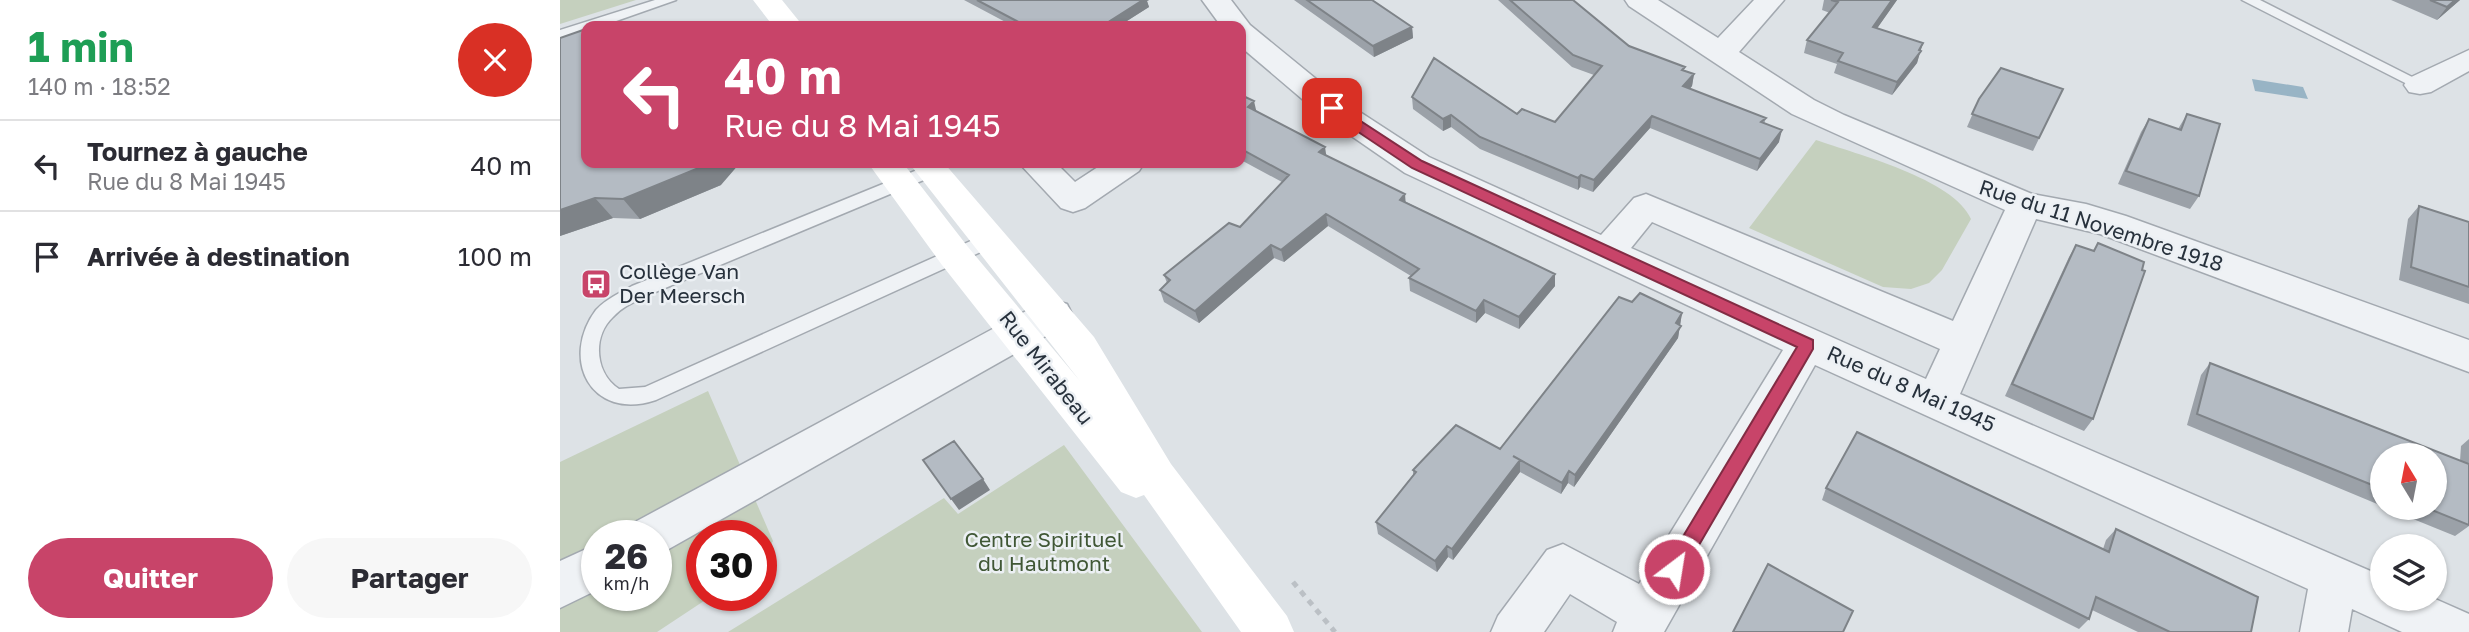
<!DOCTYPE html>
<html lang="fr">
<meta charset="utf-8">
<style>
:root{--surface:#fff;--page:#f7f7f7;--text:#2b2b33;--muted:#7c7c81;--line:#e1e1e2;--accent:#c84469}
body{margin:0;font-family:"Golos Text",sans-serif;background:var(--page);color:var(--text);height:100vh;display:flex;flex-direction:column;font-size:26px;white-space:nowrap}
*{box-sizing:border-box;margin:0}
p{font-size:23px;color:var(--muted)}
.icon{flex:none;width:38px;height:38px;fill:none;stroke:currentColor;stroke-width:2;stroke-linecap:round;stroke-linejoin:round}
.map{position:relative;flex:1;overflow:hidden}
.drawer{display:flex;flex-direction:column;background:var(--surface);width:560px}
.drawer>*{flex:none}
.banner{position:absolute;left:21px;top:21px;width:665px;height:147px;border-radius:14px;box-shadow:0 2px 5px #0004;background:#c84469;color:#fff;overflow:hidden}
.needle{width:46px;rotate:350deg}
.tools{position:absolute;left:1810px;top:443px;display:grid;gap:14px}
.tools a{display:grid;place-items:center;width:77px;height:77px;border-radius:50%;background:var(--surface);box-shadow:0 2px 5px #0004;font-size:35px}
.speed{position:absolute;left:21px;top:520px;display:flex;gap:14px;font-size:35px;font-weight:700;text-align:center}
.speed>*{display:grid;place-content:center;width:91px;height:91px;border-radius:50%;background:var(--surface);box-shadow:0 2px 5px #0004;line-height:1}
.speed small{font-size:18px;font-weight:400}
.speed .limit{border:10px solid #d22;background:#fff;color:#111}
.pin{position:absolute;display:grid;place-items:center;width:60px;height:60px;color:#fff;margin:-30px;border-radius:14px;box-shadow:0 4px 10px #0006}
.me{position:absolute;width:77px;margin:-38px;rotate:31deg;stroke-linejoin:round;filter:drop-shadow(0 0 5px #0008)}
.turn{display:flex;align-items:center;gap:24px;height:147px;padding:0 28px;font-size:32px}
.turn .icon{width:91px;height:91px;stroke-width:2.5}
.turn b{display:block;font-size:49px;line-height:60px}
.round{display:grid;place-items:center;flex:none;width:74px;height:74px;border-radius:37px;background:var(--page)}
.head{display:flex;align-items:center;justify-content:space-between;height:119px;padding:0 28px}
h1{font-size:42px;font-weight:700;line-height:52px;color:#1e9e55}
.button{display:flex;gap:14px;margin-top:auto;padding:14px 28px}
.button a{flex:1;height:80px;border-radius:42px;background:var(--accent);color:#fff;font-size:28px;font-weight:700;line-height:80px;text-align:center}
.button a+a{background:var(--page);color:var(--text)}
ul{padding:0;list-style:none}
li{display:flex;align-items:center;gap:21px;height:91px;padding:0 28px;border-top:2px solid var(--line)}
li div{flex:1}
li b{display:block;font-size:26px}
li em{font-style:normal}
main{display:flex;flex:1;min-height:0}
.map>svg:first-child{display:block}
.green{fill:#c5d0be;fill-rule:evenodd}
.water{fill:#98b4c5}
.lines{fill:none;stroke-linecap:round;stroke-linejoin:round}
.lane-casing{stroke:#a3a9b0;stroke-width:3}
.street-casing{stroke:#a3a9b0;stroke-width:3}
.path{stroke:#bbc0c5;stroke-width:5;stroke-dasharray:6 6;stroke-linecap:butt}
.lane{fill:#eff2f5;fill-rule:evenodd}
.street{fill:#eff2f5;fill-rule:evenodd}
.secondary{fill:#fff;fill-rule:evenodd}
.wall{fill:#9ba1a8}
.shaded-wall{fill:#7e8388}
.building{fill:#b4bbc3;stroke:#7e8388;stroke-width:2}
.route{fill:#c84469;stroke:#822c44;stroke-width:2}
.labels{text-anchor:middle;stroke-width:5;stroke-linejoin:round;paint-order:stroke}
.street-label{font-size:21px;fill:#27313c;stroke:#ecf0f4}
.poi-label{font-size:21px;fill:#27313c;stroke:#ecf0f4;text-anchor:start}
.park-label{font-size:21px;fill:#405735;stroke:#ecf0f4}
</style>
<main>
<section class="drawer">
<div class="head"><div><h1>1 min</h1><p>140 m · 18:52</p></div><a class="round" style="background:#d93025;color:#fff"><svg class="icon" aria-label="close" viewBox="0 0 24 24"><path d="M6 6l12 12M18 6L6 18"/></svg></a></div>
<ul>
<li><svg class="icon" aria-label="left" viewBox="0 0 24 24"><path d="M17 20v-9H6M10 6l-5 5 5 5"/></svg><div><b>Tournez à gauche</b><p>Rue du 8 Mai 1945</p></div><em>40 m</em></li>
<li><svg class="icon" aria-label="arrive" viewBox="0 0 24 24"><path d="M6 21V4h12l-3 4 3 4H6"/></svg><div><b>Arrivée à destination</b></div><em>100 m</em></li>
</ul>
<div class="button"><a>Quitter</a><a>Partager</a></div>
</section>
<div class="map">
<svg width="1909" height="632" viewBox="0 0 1909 632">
<rect width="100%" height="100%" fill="#dde2e6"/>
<path class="green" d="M0,0H76L0,24Z
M1256,140C1296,154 1394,179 1411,219L1382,270L1369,283L1351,289L1323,287L1189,228Z
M148,391L213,541L201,563V536H142V595H153L97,632H0V462ZM37,536H96V595H37Z
M504,445L642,632H168L384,498L398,514Z"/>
<path class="water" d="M1692,79L1743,87L1748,99L1695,91Z"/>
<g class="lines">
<g class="lane-casing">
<path id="lane" d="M95,0H116L42,26H26V32L0,39V30Z
M1682,0H1700L1868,85L1865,88H1855Z
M372,164L378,166L380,170L378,174L86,296C74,302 62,307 53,317C32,337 35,373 59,389L85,387L424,235H436L439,240L436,245L96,400C30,422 0,358 36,310C46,299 60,293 72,286Z"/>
</g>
<g class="street-casing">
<path id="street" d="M642,0H671L690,25L783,101L869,157L1041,235L1074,198L1086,194L1393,321L1445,210L1232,114L1069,6L1065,0H1098L1158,38L1194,0H1224L1179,52L1254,100L1284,115L1472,194L1526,204L1566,216L1909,340V372L1540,234L1476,219L1400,394L1822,576V598H1873L1909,614V632H1842L1792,609L1788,632H1740L1748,589L1255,365L1104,632H1053L1057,622L1010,594L984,632H931L938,616L987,550L1003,544L1079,584L1223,350L845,173L761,115L681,47V26H661ZM1092,222L1380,349L1366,379L1071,248Z
M1909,50V71L1871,92L1860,94L1849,92L1844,85L1849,78Z
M459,163H496L515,182L544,163H584L579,171L525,208L513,212L501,208Z
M493,300L507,304L512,314L507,324L107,550L96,554V536H68L75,522L479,304Z
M37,544V590L0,608V561Z"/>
</g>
<path class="path" d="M733,582L775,632"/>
<use href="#lane" class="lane"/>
<use href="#street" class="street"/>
<path class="secondary" d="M193,0H222L243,26H213Z
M308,163H343L408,247L520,381L349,163H384L534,337L611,464L727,616L734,632H681L584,495L576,498L561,492L382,265Z"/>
</g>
<path class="wall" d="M404,0H589L587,1L589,7L559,26H453Z
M734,0H812L852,27L853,38L814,57Z
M938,0H1013L1069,46L1125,67L1124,71L1134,74L1132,86L1130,89L1206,118L1204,124L1219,142L1197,171L1090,128L1033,192L1020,187L1018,190L920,149L891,127L883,131L853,109L852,97L957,114L995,122L1034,75L1012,67Z
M1264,0H1337L1317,28L1360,51L1357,63L1332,95L1274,73L1277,64L1244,53L1247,40L1270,13L1262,10Z
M1831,0H1900L1877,20Z
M0,38L161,185L80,219L53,218L0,236Z
M1503,89L1473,151L1407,127L1419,99Z
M681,95L696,111L767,156L846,202L995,274V286L959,329L925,313L916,323L850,291L849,278L851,276L768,226L724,262L714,258L639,323L604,302L600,290L607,283L604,275L680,227L722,182L681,160Z
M1627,114L1639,196L1630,209L1558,184L1581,132L1589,119L1618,129Z
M1859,206L1909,222V304L1839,280L1848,219Z
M1516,245L1582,270L1533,419L1524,431L1445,396L1509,257Z
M1072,302L1122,313L1118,338L1014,487L1008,483L1001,494L960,472L893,560L888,557L877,572L818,534L816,522L853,475V470L940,449Z
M1650,363L1900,461L1901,446L1909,439V526L1895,536L1826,508H1874L1822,455V506L1627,425L1641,375Z
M1266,488L1543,549L1546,540L1556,529L1691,632H1578L1532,610L1529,619L1519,629L1262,500Z"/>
<path class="shaded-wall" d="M582,0H589L587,1L589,7L559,26H542Z
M1332,0H1337L1309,40L1313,27Z
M1895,0H1900L1877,20L1887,7Z
M852,27L853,38L814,57L813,46Z
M1363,43L1357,63L1332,95L1337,82Z
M1134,74L1132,86L1121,98L1123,86Z
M694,101L697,114L688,107Z
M891,115V127L883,131V119Z
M1092,116L1090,128L1033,192L1034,180Z
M1222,130L1219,142L1197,171L1200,159Z
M765,147L767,160L759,152Z
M148,163H180L161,185L80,219L63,199Z
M1021,175L1020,187L1018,190V178Z
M845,194L846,207L840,200Z
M35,198L53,218L0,236V210Z
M766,214L768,226L724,262L721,250Z
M711,245L714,258L639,323L635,311Z
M995,274V286L959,329V317Z
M924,300L925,313L916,323V311Z
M1122,313L1118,338L1014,487L1015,475Z
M960,460V472L893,560L892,549Z
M1009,471L1008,483L1001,494L1002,483Z
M423,479L430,490L399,510L391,499Z
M887,546L888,557L877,572L875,561Z"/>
<path class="building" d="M417,0H583L542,26H466Z
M747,0H812L852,27L813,46Z
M950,0H1013L1069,46L1125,67L1122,70L1134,74L1123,86L1206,118L1201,122L1222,130L1200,159L1092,116L1034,180L1021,175L1018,178L920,137L891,115L883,119L852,97L874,58L957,114L962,109L995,122L1042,66L1013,55Z
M1271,0H1332L1313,27L1363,43L1359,50L1361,51L1337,82L1278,61L1283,53L1247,40L1278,2Z
M1870,0H1895L1887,7Z
M44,23L46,26H33Z
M26,29V163H148L146,165L63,199L35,198L0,210V38Z
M1441,68L1503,89L1479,138L1412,114L1419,99Z
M681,95L694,101L688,107L765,147L759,152L845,194L840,200L995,274L959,317L924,300L916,311L849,278L859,269L766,214L721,250L711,245L635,311L600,290L610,280L604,275L669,223L680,227L729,175L681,149Z
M1627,114L1660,124L1639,196L1566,171L1589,119L1621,130Z
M1859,206L1909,222V287L1851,267Z
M1538,243L1584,262L1582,270L1585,271L1533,419L1452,384L1516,245L1534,251Z
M1080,293L1122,313L1116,323L1121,326L1015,475L1009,471L1002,483L953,456L960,460L892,549L887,546L875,561L816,522L856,472L853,470L896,425L940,449L1059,297L1072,302Z
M1650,363L1909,464V525L1867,508H1874V455H1822V489L1637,414Z
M1297,432L1549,552L1556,529L1698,597L1691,632H1610L1536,597L1529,619L1266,488Z
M394,441L423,479L391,499L363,460Z
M1208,564L1293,611L1283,632H1173Z"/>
<path class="route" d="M767,105H776L862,161L1253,340V349L1121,576L1114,578L1107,576L1104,569L1107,563L1237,347L852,168L767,111Z"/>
<defs>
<g id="bus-square" transform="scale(1.575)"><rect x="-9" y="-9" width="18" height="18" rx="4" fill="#c84469" stroke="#ecf0f4"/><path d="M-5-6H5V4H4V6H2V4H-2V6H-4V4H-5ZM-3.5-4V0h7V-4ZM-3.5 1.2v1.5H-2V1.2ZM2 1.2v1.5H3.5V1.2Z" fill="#fff"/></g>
</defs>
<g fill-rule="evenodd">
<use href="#bus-square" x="36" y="284"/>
</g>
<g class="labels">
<g class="street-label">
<text transform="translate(1541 226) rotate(18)" y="7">Rue du 11 Novembre 1918</text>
<text transform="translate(486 368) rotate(52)" y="7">Rue Mirabeau</text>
<text transform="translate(1351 389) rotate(24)" y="7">Rue du 8 Mai 1945</text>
</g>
<g class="poi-label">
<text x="59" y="279">Collège Van<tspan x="59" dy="24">Der Meersch</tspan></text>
</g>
<g class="park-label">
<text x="484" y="547">Centre Spirituel<tspan x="484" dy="24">du Hautmont</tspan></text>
</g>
</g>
</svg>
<div class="tools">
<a><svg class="needle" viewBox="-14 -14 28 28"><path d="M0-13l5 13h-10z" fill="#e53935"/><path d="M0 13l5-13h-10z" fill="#7c7c81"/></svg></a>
<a><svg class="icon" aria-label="layers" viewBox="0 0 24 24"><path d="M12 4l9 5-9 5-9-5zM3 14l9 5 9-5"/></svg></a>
</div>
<div class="speed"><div>26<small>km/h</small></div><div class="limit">30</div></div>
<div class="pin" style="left:772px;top:108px;background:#d93025"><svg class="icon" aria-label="arrive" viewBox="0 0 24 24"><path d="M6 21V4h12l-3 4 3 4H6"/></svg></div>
<svg class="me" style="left:1114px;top:569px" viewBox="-20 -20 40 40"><circle r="17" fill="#c84469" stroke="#fff" stroke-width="3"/><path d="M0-11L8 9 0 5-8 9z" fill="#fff"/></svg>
<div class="banner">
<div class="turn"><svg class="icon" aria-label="left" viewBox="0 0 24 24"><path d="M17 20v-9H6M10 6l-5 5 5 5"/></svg><div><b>40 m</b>Rue du 8 Mai 1945</div></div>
</div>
</div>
</main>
